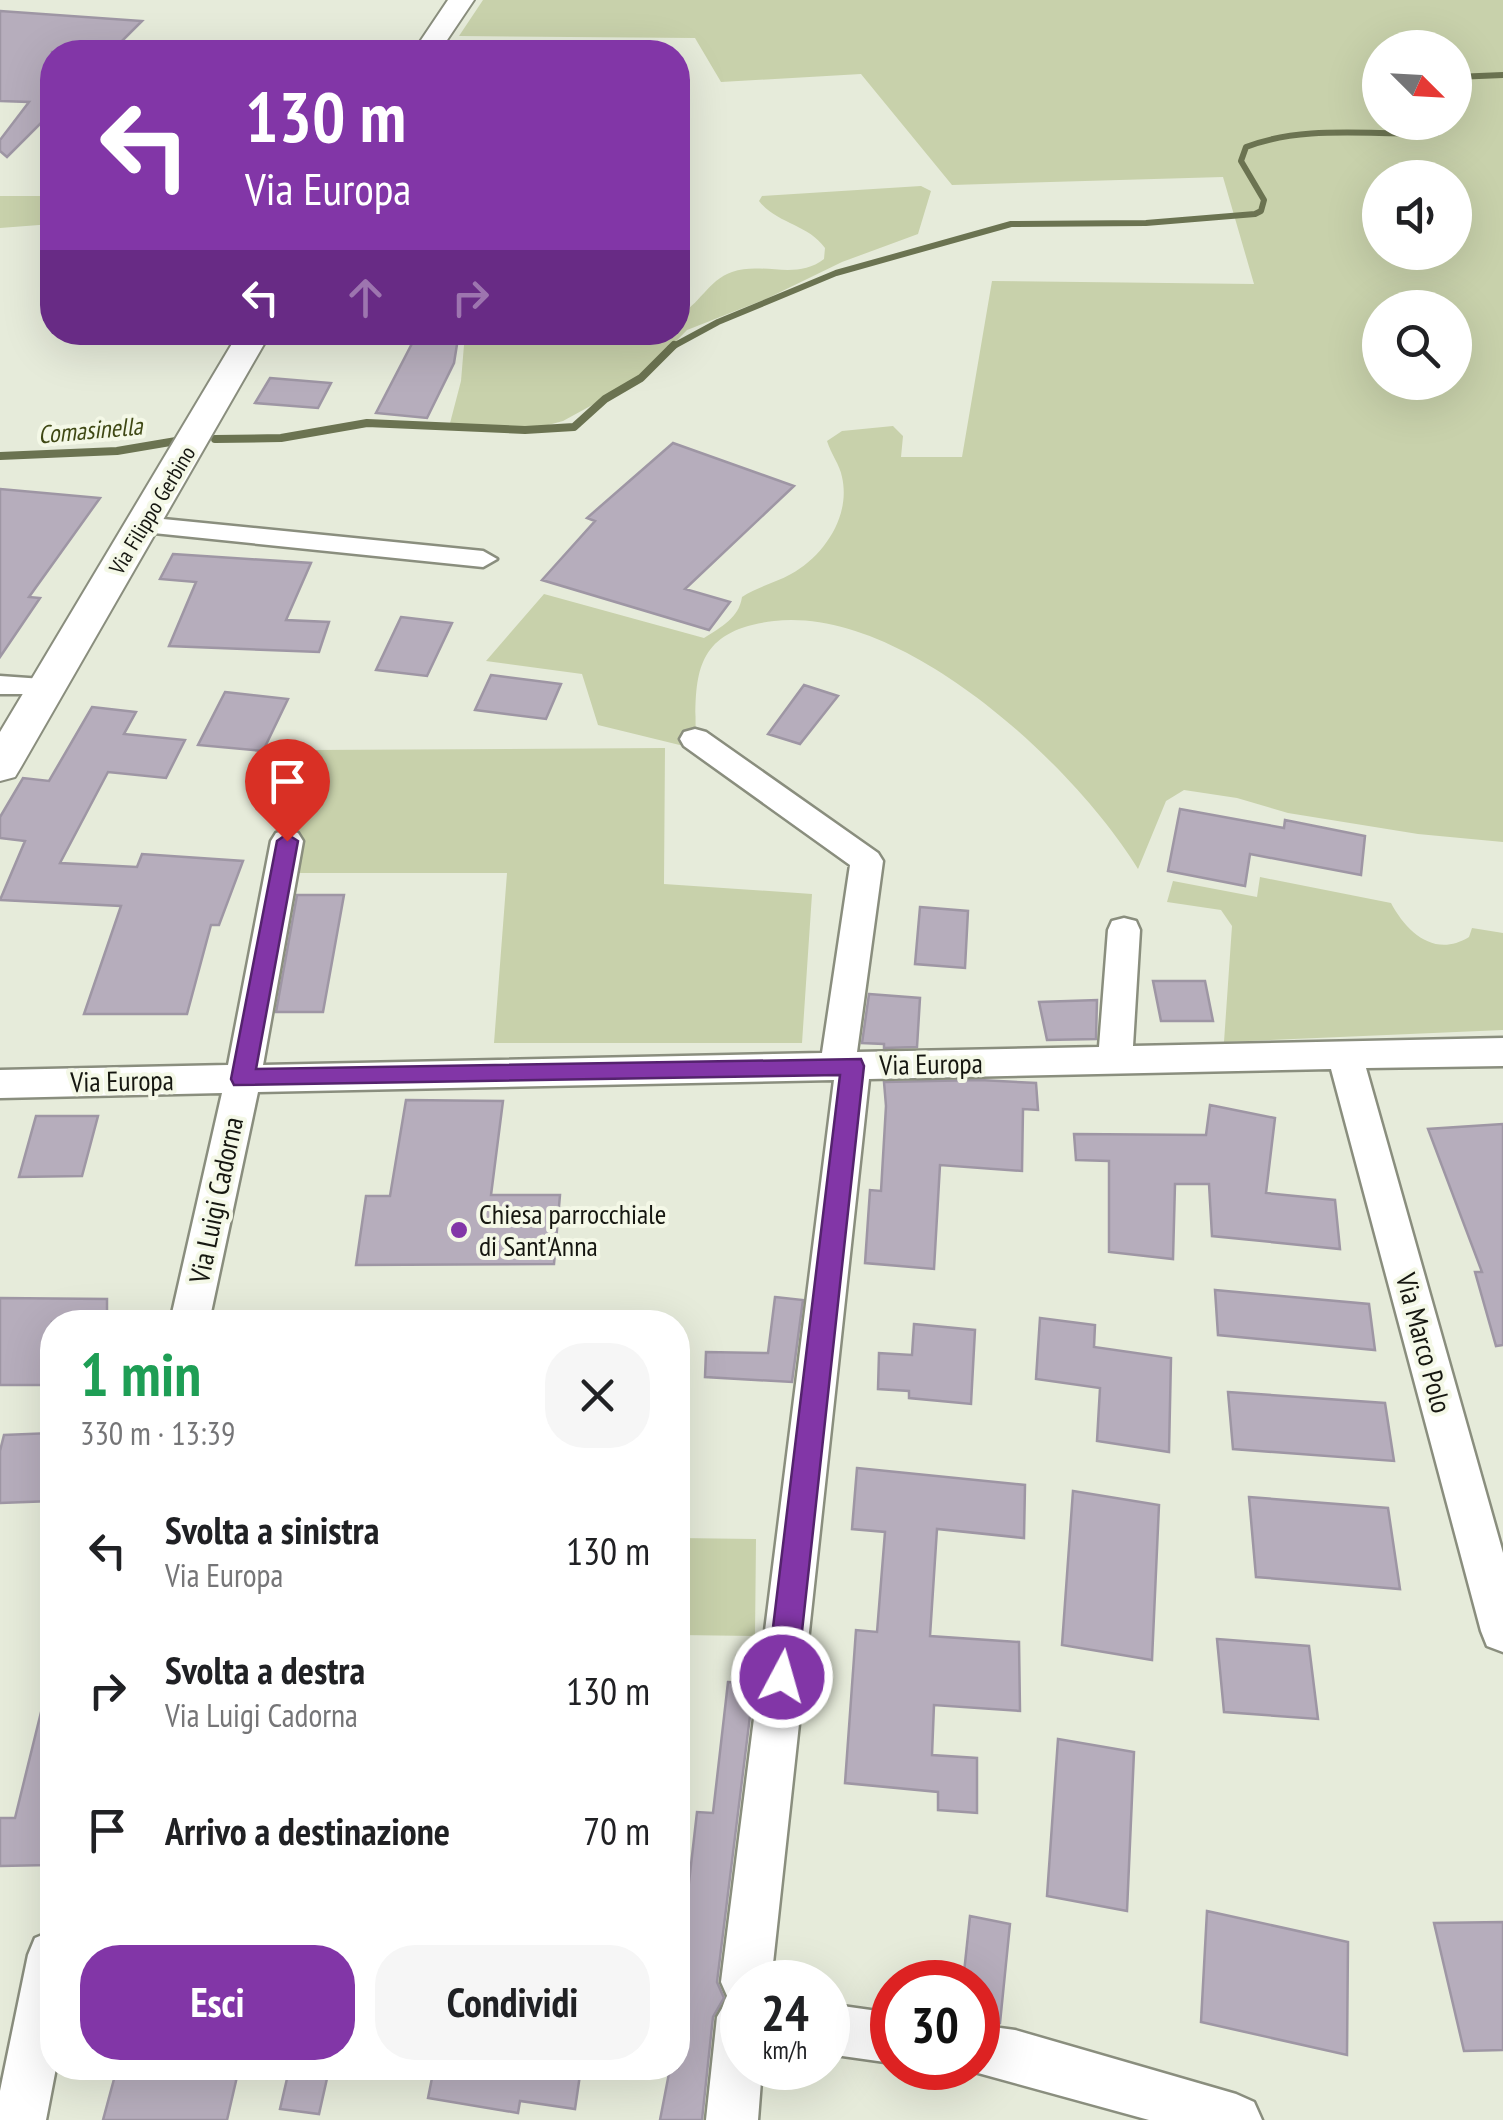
<!DOCTYPE html>
<html lang="it">
<meta charset="utf-8">
<style>
:root{--surface:#fff;--page:#f6f6f6;--text:#202124;--muted:#757577;--accent:#8236a7}
body{margin:0;font-family:"PT Sans Narrow",sans-serif;background:var(--page);color:var(--text);height:100vh;display:flex;flex-direction:column;font-size:38px;white-space:nowrap}
*{box-sizing:border-box;margin:0}
p{font-size:32px;color:var(--muted)}
.icon{flex:none;width:55px;height:55px;fill:none;stroke:currentColor;stroke-width:2;stroke-linecap:round;stroke-linejoin:round}
.map{position:relative;flex:1;overflow:hidden}
.sheet{position:absolute;left:40px;top:1310px;width:650px;height:770px;display:flex;flex-direction:column;background:var(--surface);border-radius:40px;box-shadow:0 10px 40px #0002}
.sheet>*{flex:none}
.top-card{position:absolute;left:40px;top:40px;width:650px;height:305px;border-radius:40px;box-shadow:0 10px 40px #0002;background:#8236a7;color:#fff;overflow:hidden}
.needle{width:65px;rotate:114deg}
.fabs{position:absolute;left:1362px;top:30px;display:grid;gap:20px}
.fabs a{display:grid;place-items:center;width:110px;height:110px;border-radius:50%;background:var(--surface);box-shadow:0 10px 40px #0002;font-size:50px}
.speed{position:absolute;left:720px;top:1960px;display:flex;gap:20px;font-size:50px;font-weight:700;text-align:center}
.speed>*{display:grid;place-content:center;width:130px;height:130px;border-radius:50%;background:var(--surface);box-shadow:0 10px 40px #0002;line-height:1}
.speed small{font-size:25px;font-weight:400}
.speed .limit{border:15px solid #d22;background:#fff;color:#111}
.pin{position:absolute;display:grid;place-items:center;width:85px;height:85px;color:#fff;margin:-102px -42px;border-radius:50% 50% 50% 0;rotate:-45deg;box-shadow:0 0 10px #0007}
.pin .icon{rotate:45deg}
.me{position:absolute;width:110px;margin:-55px;rotate:6deg;stroke-linejoin:round;filter:drop-shadow(0 0 8px #0008)}
.turn{display:flex;align-items:center;gap:35px;height:210px;padding:0 40px;font-size:45px}
.turn .icon{width:130px;height:130px;stroke-width:2.5}
.turn b{display:block;font-size:70px;line-height:85px}
.lanes{display:flex;align-items:center;height:95px;padding:0 40px;background:#0003;justify-content:center;gap:50px;direction:ltr}
.lanes .off{opacity:.35}
.round{display:grid;place-items:center;flex:none;width:105px;height:105px;border-radius:40px;background:var(--page)}
.headline{display:flex;align-items:center;justify-content:space-between;height:170px;padding:0 40px}
h1{font-size:60px;font-weight:700;line-height:75px;color:#1e9e55}
.primary-button{display:flex;gap:20px;margin-top:auto;padding:20px 40px}
.primary-button a{flex:1;height:115px;border-radius:40px;background:var(--accent);color:#fff;font-size:40px;font-weight:700;line-height:115px;text-align:center}
.primary-button a+a{background:var(--page);color:var(--text)}
ul{padding:0;list-style:none}
li{display:flex;align-items:center;gap:30px;height:140px;padding:0 40px}
li div{flex:1}
li b{display:block;font-size:38px}
li em{font-style:normal}
.map>svg:first-child{display:block}
.green{fill:#c8d1ab;fill-rule:evenodd}
.lines{fill:none;stroke-linecap:round;stroke-linejoin:round}
.stream-far1{stroke:#6b7351;stroke-width:6}
.stream{stroke:#6b7351;stroke-width:8}
.building{fill:#b6adbc;stroke:#9e96a4;stroke-width:2.5}
.street-casing{stroke:#8a8e7e;stroke-width:5}
.secondary-casing{stroke:#8a8e7e;stroke-width:4}
.street{fill:#fff;fill-rule:evenodd}
.secondary{fill:#fff;fill-rule:evenodd}
.route{fill:#8236a7;stroke:#54236d;stroke-width:2.5}
.poi-dot{fill:#8236a7;stroke:#f4f8e7;stroke-width:4}
.labels{text-anchor:middle;stroke-width:8;stroke-linejoin:round;paint-order:stroke}
.far-street-label{font-size:22px;fill:#161711;stroke:#f4f8e7}
.far-water-label{font-size:25px;font-style:italic;fill:#3f4814;stroke:#f4f8e7}
.street-label{font-size:28px;fill:#161711;stroke:#f4f8e7}
.poi-label{font-size:28px;fill:#161711;stroke:#f4f8e7;text-anchor:start}
</style>
<div class="map">
<svg width="1503" height="2120" viewBox="0 0 1503 2120">
<rect width="100%" height="100%" fill="#e6ebda"/>
<path class="green" d="M483,0H1503V842L1418,834L1288,813L1237,798L1184,790L1166,801L1138,869C1075,766 904,606 774,621C689,631 695,680 696,749L598,725L582,674L486,661L544,594L704,638C721,627 739,618 742,597C757,587 775,583 791,574C824,556 851,516 842,477C840,465 831,454 827,441L842,431L893,426L903,436L901,457H962L992,281L1254,284L1223,177L952,185L861,74L721,82L695,38L459,36ZM1380,48H1455V122H1380ZM1380,178H1455V252H1380ZM1380,308H1455V382H1380Z
M921,186L931,191L918,234L842,262L766,299L687,330L638,380L563,421L526,431L449,427L461,381L465,333L678,332V315C699,306 708,280 732,272C762,261 796,281 824,259L825,248C808,224 777,224 759,201L762,196Z
M0,196H52V224L0,228Z
M665,748L664,884L812,894L802,1043H494L507,873H289L311,750Z
M1260,877L1391,903C1407,933 1435,958 1469,937L1472,928L1503,933V1030L1224,1042L1232,926L1221,910L1167,902L1173,881L1257,897Z
M678,1538L756,1539L755,1636L678,1635Z"/>
<g class="lines">
<path class="stream-far1" d="M1455,77L1503,75
M670,348L718,322L836,273L1011,224L1146,223L1255,214L1261,211L1264,200L1241,161L1246,147C1306,124 1374,136 1437,133L1449,122"/>
<path class="stream" d="M215,439L281,438L367,423L525,430L574,427L605,399L641,378L674,345
M0,456L117,451L182,440"/>
</g>
<path class="building" d="M0,11L142,21L111,52H52V112L7,157L0,151V140L29,102L0,101Z
M418,332H459L454,363L427,418L376,413Z
M270,378L331,383L318,408L255,403Z
M673,443L794,486L685,589L730,602L709,630L542,580L595,521L587,518Z
M0,489L100,498L29,597L40,598L0,657Z
M173,554L311,563L286,620L329,622L319,652L169,646L196,582L160,579Z
M401,617L452,623L427,676L376,670Z
M491,675L561,684L546,719L475,710Z
M804,685L838,696L800,744L768,734Z
M225,692L288,699L263,751L198,745Z
M92,707L136,712L124,734L185,740L166,778L108,772L60,863L137,867L142,854L243,861L219,925H211L187,1014H84L121,906L0,900L25,841L0,838V817L23,778L49,781Z
M1180,809L1284,828L1285,820L1365,836L1361,875L1250,854L1245,886L1168,871Z
M297,895H344L323,1012H276Z
M920,907L968,911L965,968L915,964Z
M1153,981H1205L1213,1021H1161Z
M869,994L920,998L917,1047L884,1048V1044L862,1043Z
M1097,1000L1096,1039L1047,1040L1039,1002Z
M980,1080L1036,1083L1038,1110L1023,1109L1022,1171L940,1165L934,1269L865,1263L870,1190L881,1191L886,1106L884,1082Z
M406,1100L503,1101L491,1195H560L554,1264L356,1265L366,1196H390Z
M1210,1105L1275,1118L1266,1193L1335,1200L1340,1249L1212,1236L1209,1184H1175L1173,1259L1109,1252V1161L1076,1160L1074,1134L1206,1135Z
M36,1116H98L82,1176L19,1177Z
M1503,1124V1345L1496,1346L1475,1272H1482L1428,1129Z
M1215,1290L1369,1304L1375,1350L1218,1335Z
M775,1297L803,1300L792,1382L705,1377L706,1352L768,1353Z
M0,1298L107,1299V1322H52V1385H0Z
M1040,1318L1095,1325L1094,1347L1171,1358L1169,1452L1097,1441L1100,1388L1036,1379Z
M914,1324L975,1330L971,1404L909,1398V1391L878,1389L879,1353L912,1355Z
M1228,1392L1385,1403L1394,1461L1233,1449Z
M52,1433V1501L0,1503V1451L4,1435Z
M857,1468L1025,1485L1024,1538L937,1529L930,1636L1019,1642L1020,1711L934,1705L932,1755L977,1758V1813L938,1810V1792L845,1783L856,1630L877,1632L885,1532L852,1529Z
M1073,1491L1159,1505L1152,1660L1062,1645Z
M1249,1497L1388,1508L1400,1589L1256,1577Z
M1217,1639L1309,1646L1318,1719L1224,1712Z
M728,1682L754,1684L717,1982L724,1998L713,2017L702,2120H660L670,2068H678V1926H684L697,1812L713,1813Z
M43,1704L52,1705V1847L49,1865L0,1866V1818H15Z
M1058,1739L1134,1752L1127,1911L1047,1896Z
M1207,1911L1348,1942L1347,2055L1201,2022Z
M970,1916L1010,1924L1000,2023L978,2018V1982H963Z
M1503,1922V2050L1464,2051L1434,1923Z
M117,2068H239L227,2120H103Z
M434,2068H581L575,2109L520,2101L518,2113L428,2098Z
M289,2070L328,2074L319,2114L280,2109Z"/>
<g class="lines">
<g class="street-casing">
<path id="street" d="M143,517L483,551L497,559L483,567L134,531L130,525L134,519Z
M0,676L57,680L62,687L57,694H0Z
M695,729L706,732L878,853L883,861L857,1052L1099,1047L1108,930L1112,921L1124,918L1136,921L1140,930L1133,1046L1503,1038V1066L1366,1068L1503,1553V1652L1487,1646L1481,1631L1331,1069L869,1079L771,1982H742V2068H762L758,2120H706L717,2017L728,1998L721,1982L834,1080L258,1092L209,1322H170L222,1093L0,1098V1070L228,1065L271,841L276,833L287,830L298,833L303,841L263,1065L822,1053L850,865L684,746L680,739L684,732Z
M52,1931V2068H56L46,2120H0V2091L28,1955L35,1938Z
M828,2004L892,2013V2063L828,2054Z
M978,2025L1015,2030L1236,2094L1254,2102L1262,2120H1149L960,2068H978Z"/>
</g>
<g class="secondary-casing">
<path id="secondary" d="M448,0H474L439,52H413Z
M239,332H271L21,767L15,777L0,781V732Z"/>
</g>
<use href="#street" class="street"/>
<use href="#secondary" class="secondary"/>
</g>
<path class="route" d="M287,834L298,841L256,1069L861,1059L864,1066L797,1677L792,1687L782,1691L772,1687L767,1677L840,1075L234,1085L231,1079L277,841Z"/>
<circle class="poi-dot" cx="459" cy="1230" r="10"/>
<g class="labels">
<g class="far-street-label">
<text transform="translate(152 510) rotate(-59)" y="8">Via Filippo Gerbino</text>
</g>
<g class="far-water-label">
<text transform="translate(90 430) rotate(-5)" y="9">Comasinella</text>
</g>
<g class="street-label">
<text transform="translate(931 1064) rotate(-1)" y="10">Via Europa</text>
<text transform="translate(122 1081) rotate(-1)" y="10">Via Europa</text>
<text transform="translate(216 1200) rotate(-78)" y="10">Via Luigi Cadorna</text>
<text transform="translate(1424 1343) rotate(75)" y="10">Via Marco Polo</text>
</g>
<g class="poi-label">
<text x="479" y="1224">Chiesa parrocchiale<tspan x="479" dy="32">di Sant'Anna</tspan></text>
</g>
</g>
</svg>
<div class="fabs">
<a><svg class="needle" viewBox="-14 -14 28 28"><path d="M0-13l5 13h-10z" fill="#e53935"/><path d="M0 13l5-13h-10z" fill="#757577"/></svg></a>
<a><svg class="icon" aria-label="sound" viewBox="0 0 24 24"><path d="M4 9h4l5-4v14l-5-4H4zM17 9q2 3 0 6"/></svg></a>
<a><svg class="icon" aria-label="search" viewBox="0 0 24 24"><circle cx="10" cy="10" r="6"/><path d="M15 15l6 6"/></svg></a>
</div>
<div class="speed"><div>24<small>km/h</small></div><div class="limit">30</div></div>
<div class="pin" style="left:287px;top:841px;background:#d93025"><svg class="icon" aria-label="arrive" viewBox="0 0 24 24"><path d="M6 21V4h12l-3 4 3 4H6"/></svg></div>
<svg class="me" style="left:782px;top:1677px" viewBox="-20 -20 40 40"><circle r="17" fill="#8236a7" stroke="#fff" stroke-width="3"/><path d="M0-11L8 9 0 5-8 9z" fill="#fff"/></svg>
<div class="top-card">
<div class="turn"><svg class="icon" aria-label="left" viewBox="0 0 24 24"><path d="M17 20v-9H6M10 6l-5 5 5 5"/></svg><div><b>130 m</b>Via Europa</div></div>
<div class="lanes"><svg class="icon" aria-label="left" viewBox="0 0 24 24"><path d="M17 20v-9H6M10 6l-5 5 5 5"/></svg><svg class="icon off" aria-label="ahead" viewBox="0 0 24 24"><path d="M12 20V5M6 11l6-6 6 6"/></svg><svg class="icon off" aria-label="right" viewBox="0 0 24 24"><path d="M7 20v-9h11M14 6l5 5-5 5"/></svg></div>
</div>
<section class="sheet">
<div class="headline"><div><h1>1 min</h1><p>330 m · 13:39</p></div><a class="round"><svg class="icon" aria-label="close" viewBox="0 0 24 24"><path d="M6 6l12 12M18 6L6 18"/></svg></a></div>
<ul>
<li><svg class="icon" aria-label="left" viewBox="0 0 24 24"><path d="M17 20v-9H6M10 6l-5 5 5 5"/></svg><div><b>Svolta a sinistra</b><p>Via Europa</p></div><em>130 m</em></li>
<li><svg class="icon" aria-label="right" viewBox="0 0 24 24"><path d="M7 20v-9h11M14 6l5 5-5 5"/></svg><div><b>Svolta a destra</b><p>Via Luigi Cadorna</p></div><em>130 m</em></li>
<li><svg class="icon" aria-label="arrive" viewBox="0 0 24 24"><path d="M6 21V4h12l-3 4 3 4H6"/></svg><div><b>Arrivo a destinazione</b></div><em>70 m</em></li>
</ul>
<div class="primary-button"><a>Esci</a><a>Condividi</a></div>
</section>
</div>
